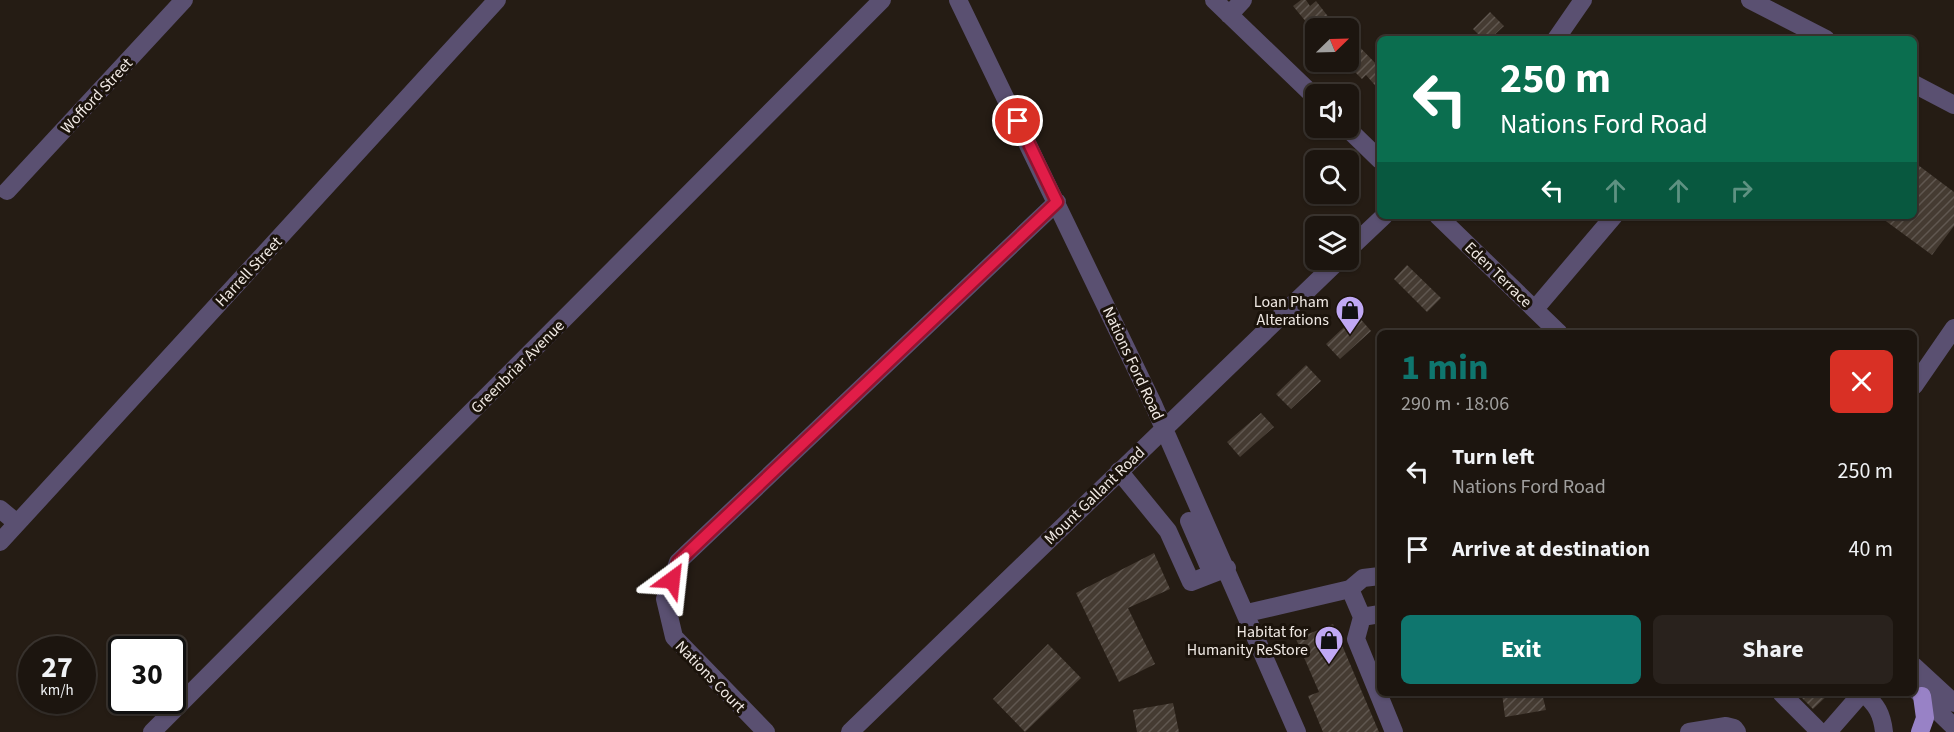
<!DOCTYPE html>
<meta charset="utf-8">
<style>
:root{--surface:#1c150f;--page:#29221d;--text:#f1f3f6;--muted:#a09f9e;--line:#3a342f;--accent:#0f766e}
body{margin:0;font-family:"Source Sans 3",sans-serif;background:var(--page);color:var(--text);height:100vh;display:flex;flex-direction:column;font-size:22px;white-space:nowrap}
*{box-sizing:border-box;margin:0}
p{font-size:20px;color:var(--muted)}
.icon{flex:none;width:33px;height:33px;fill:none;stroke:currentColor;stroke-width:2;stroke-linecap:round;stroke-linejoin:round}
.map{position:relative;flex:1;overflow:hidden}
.panel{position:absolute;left:1377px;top:330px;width:540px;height:366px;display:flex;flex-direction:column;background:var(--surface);border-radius:9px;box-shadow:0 2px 4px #0004,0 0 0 2px var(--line)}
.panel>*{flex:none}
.banner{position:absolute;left:1377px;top:36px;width:540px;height:183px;border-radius:9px;box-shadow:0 2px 4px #0004,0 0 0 2px var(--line);background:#0b6e4f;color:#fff;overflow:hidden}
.needle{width:39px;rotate:67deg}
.buttons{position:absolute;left:1305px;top:18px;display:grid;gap:12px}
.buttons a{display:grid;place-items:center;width:54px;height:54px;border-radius:9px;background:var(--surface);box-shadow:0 2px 4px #0004,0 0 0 2px var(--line);font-size:30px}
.speed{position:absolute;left:18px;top:636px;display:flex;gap:12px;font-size:30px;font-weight:700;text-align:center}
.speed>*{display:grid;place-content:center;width:78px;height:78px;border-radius:50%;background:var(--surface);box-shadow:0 2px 4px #0004,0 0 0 2px var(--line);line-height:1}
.speed small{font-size:15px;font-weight:400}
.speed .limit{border:3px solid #111;border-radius:9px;background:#fff;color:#111}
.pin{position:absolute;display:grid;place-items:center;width:51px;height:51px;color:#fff;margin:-26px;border:3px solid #fff;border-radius:50%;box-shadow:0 2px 6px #0007}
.me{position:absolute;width:66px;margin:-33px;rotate:30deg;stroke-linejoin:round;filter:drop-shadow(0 0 4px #0008)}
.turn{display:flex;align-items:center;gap:21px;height:126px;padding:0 24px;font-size:27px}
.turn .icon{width:78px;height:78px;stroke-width:2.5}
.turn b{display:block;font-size:42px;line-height:51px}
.lanes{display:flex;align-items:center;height:57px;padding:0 24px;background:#0003;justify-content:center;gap:30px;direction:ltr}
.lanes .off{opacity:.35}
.round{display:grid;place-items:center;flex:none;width:63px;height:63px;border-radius:9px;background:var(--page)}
.head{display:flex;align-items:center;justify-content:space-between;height:102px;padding:0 24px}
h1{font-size:36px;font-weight:700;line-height:45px;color:var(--accent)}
.primary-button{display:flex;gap:12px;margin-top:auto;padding:12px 24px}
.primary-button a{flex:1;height:69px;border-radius:9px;background:var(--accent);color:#fff;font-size:24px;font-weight:700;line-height:69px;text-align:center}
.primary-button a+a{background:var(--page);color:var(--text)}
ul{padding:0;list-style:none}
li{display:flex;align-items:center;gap:18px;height:78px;padding:0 24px}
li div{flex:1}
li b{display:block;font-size:22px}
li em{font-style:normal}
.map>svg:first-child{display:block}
.building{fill:url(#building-hatch)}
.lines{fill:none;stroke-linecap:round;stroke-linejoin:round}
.minor{stroke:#5a5071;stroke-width:18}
.major{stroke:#9882c6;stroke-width:18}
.route-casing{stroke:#92132f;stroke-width:15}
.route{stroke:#e11d48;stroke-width:10}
.labels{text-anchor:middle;stroke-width:6;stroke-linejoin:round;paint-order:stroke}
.street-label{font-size:16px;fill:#f0e9e4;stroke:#1b130b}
.poi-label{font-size:16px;fill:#f0e9e4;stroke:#1b130b;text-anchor:end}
</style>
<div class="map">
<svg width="1954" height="732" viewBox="0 0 1954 732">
<defs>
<pattern id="building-hatch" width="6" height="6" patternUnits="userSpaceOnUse" patternTransform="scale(1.5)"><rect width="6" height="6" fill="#453b32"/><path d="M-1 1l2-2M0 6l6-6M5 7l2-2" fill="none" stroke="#605750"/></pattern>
</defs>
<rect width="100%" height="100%" fill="#251c14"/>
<path class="building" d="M1301,0H1306L1310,6L1316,1L1337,28H1316V34L1293,6Z
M1490,12L1504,26L1490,39H1483L1473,29Z
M1348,35L1380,68V91L1366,75L1362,79L1348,65Z
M1914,162L1954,192V226L1932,255L1879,216H1914Z
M1407,265L1441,298L1427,312L1394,279Z
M1357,315L1371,331L1340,359L1326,344Z
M1306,365L1321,381L1291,409L1276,394Z
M1261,413L1274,427L1240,457L1227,442Z
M1154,553L1170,589L1128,608L1155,664L1119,682L1076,593Z
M1333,624L1379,732H1323L1308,696L1319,692L1296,639Z
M1048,644L1081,678L1025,732L993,699Z
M1502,693H1542L1546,710L1505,717Z
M1797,693H1830L1813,709Z
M1173,703L1179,732H1137L1133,710Z"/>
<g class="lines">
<path class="minor" d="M958,0L1154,406L1297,732
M1214,0L1316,98
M1750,0L1826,39
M1229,15L1243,0
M1556,39L1583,0
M1914,84L1954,105
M1347,128L1380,160
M7,191L184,0
M1438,216L1559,333
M1348,250L1384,216
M1535,309L1614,216
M1914,386L1954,328
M1119,471L1168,531L1191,582L1227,568
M0,509L17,523
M1189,521L1212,574
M0,542L497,0
M1350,589L1363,578L1380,576
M1247,613L1350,589L1362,617L1356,639L1394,732
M1362,617L1380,614
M1914,666L1954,703
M1914,688L1954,727
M1781,693L1820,732
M1863,693C1877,705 1882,714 1884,732
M152,732L882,0
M766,732L674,637L665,599L678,562L1057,202
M850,732L1339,260
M1689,732L1726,726L1734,728L1737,732
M1828,732L1862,693"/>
<path class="major" d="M1920,732L1925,718L1922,696"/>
</g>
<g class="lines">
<g class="route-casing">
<path id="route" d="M672,580L678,562L1057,202L1018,121"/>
</g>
<use href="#route" class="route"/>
</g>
<defs>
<g id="shop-pin" transform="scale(1.5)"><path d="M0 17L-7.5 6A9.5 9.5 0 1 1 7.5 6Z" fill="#c0a8f4" stroke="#1b130b"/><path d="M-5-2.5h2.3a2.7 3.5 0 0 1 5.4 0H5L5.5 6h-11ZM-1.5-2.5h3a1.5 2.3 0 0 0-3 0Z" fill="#111"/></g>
</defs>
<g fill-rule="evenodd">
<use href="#shop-pin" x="1350" y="310"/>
<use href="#shop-pin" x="1329" y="640"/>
</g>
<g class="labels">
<g class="street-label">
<text transform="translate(96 95) rotate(-47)" y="6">Wofford Street</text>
<text transform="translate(248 271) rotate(-47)" y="6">Harrell Street</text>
<text transform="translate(1499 274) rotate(44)" y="6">Eden Terrace</text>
<text transform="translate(1134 363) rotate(65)" y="6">Nations Ford Road</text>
<text transform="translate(517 366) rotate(-45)" y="6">Greenbriar Avenue</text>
<text transform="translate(1094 495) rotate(-44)" y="6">Mount Gallant Road</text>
<text transform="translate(711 676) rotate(46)" y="6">Nations Court</text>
</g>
<g class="poi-label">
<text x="1329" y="307">Loan Pham<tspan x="1329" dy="18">Alterations</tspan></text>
<text x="1308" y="637">Habitat for<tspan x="1308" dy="18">Humanity ReStore</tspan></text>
</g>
</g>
</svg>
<div class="buttons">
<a><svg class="needle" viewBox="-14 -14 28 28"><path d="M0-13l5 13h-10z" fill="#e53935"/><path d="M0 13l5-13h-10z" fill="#a09f9e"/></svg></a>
<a><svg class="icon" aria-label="sound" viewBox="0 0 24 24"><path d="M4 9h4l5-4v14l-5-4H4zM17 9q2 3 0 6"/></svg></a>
<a><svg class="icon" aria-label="search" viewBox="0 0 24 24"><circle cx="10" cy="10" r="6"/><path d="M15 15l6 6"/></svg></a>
<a><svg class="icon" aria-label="layers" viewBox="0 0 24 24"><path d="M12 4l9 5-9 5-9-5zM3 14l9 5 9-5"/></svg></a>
</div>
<div class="speed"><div>27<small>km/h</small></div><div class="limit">30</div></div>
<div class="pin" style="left:1018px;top:121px;background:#d93025"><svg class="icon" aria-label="arrive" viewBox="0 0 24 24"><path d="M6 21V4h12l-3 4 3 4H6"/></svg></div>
<svg class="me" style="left:672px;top:580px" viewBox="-20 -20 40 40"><path d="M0-17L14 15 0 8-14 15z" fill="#e11d48" stroke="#fff" stroke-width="4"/></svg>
<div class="banner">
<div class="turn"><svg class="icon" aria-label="left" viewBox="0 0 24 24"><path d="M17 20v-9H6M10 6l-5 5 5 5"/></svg><div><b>250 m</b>Nations Ford Road</div></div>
<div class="lanes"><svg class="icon" aria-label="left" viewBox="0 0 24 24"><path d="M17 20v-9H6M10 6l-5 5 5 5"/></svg><svg class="icon off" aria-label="ahead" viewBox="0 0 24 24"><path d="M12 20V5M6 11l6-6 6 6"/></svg><svg class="icon off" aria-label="ahead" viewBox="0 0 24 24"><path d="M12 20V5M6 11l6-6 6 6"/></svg><svg class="icon off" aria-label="right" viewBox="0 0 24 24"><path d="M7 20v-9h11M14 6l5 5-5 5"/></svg></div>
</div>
<section class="panel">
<div class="head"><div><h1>1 min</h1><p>290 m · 18:06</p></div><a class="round" style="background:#d93025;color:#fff"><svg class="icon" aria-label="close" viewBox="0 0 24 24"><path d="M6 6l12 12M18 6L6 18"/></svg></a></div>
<ul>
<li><svg class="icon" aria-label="left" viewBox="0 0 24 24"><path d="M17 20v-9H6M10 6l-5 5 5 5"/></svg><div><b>Turn left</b><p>Nations Ford Road</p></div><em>250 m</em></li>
<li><svg class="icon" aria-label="arrive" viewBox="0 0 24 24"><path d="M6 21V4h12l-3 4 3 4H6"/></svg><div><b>Arrive at destination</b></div><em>40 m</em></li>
</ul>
<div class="primary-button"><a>Exit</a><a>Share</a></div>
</section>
</div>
